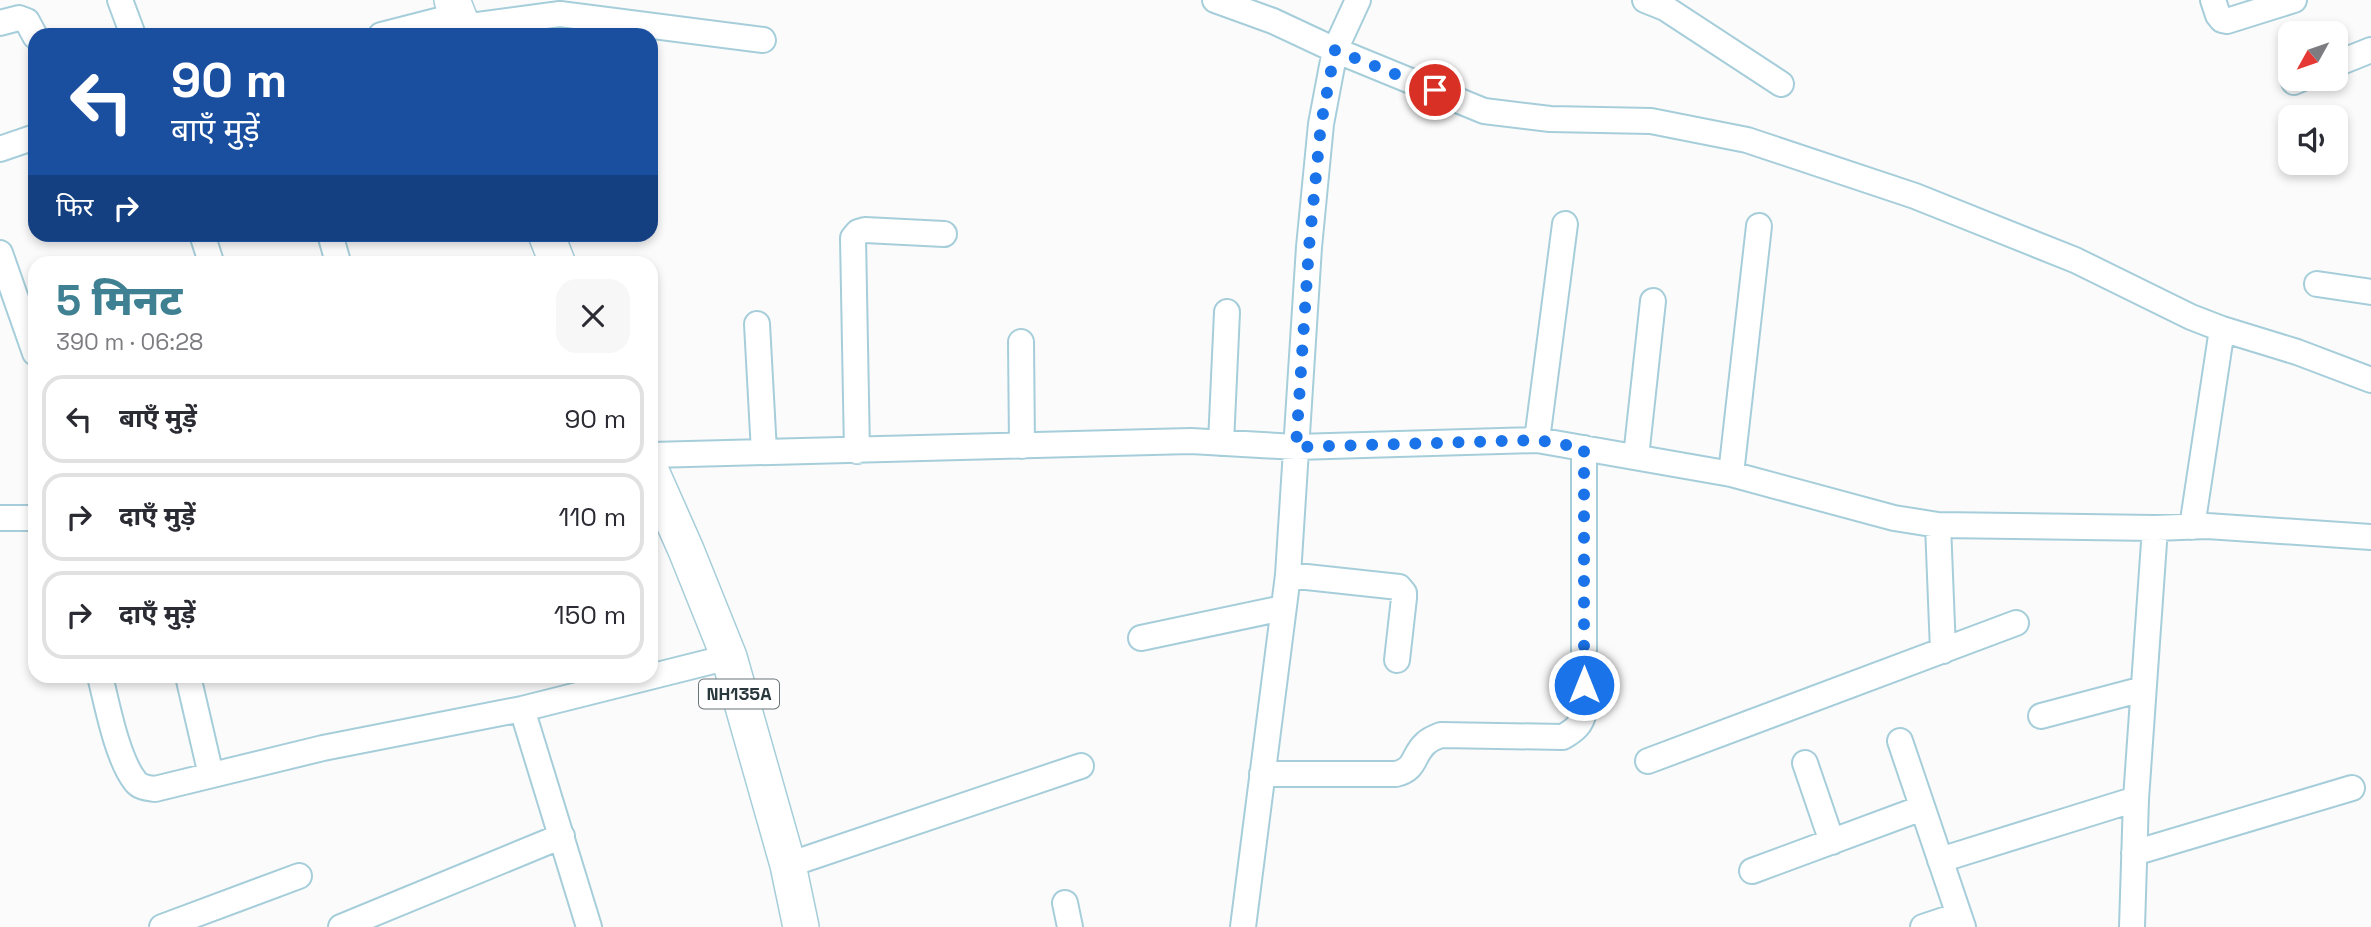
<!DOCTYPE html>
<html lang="hi">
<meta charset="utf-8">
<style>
:root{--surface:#fff;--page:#f7f7f7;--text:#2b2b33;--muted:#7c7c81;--line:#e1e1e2;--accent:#3f8193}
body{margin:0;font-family:"Space Grotesk","Noto Sans Devanagari",sans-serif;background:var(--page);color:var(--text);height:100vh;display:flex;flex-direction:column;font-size:26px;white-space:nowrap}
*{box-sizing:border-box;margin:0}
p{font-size:23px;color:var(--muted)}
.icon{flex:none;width:38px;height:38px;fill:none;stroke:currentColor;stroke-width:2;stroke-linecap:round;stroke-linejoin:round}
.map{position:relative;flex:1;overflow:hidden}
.details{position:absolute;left:28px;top:256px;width:630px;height:427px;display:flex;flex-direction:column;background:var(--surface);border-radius:21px;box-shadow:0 4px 10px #0003}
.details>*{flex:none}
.hud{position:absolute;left:28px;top:28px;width:630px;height:214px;border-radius:21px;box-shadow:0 4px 10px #0003;background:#1a4fa0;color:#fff;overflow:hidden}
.needle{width:46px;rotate:230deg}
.fabs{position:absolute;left:2278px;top:21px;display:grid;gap:14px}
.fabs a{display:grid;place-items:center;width:70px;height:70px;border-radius:14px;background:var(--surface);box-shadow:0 4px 10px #0003;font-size:35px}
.pin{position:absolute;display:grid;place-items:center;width:60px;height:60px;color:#fff;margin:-30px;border:4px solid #fff;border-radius:50%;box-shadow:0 2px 7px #0007}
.me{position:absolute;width:77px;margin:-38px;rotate:0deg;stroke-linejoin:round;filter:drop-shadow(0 0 5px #0008)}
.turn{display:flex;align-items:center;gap:24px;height:147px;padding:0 28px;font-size:32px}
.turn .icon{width:91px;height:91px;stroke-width:2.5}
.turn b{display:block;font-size:49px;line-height:60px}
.then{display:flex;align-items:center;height:66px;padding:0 28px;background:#0003;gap:14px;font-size:26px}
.round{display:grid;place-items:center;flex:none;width:74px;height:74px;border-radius:21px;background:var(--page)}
.summary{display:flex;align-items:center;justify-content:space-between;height:119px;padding:0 28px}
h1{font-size:42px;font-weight:800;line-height:52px;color:var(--accent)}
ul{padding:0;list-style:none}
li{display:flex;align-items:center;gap:21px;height:88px;margin:0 14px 10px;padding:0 14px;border:4px solid var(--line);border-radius:21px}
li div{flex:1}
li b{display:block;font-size:26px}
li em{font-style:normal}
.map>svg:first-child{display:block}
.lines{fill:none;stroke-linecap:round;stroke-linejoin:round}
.minor-casing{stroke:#a6ceda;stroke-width:28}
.highway-casing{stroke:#a6ceda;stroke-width:38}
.minor{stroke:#fff;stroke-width:24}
.highway{stroke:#fff;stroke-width:35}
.route{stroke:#1a73e8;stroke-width:12;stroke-dasharray:0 21.6}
.labels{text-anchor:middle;stroke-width:5;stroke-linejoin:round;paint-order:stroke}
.shield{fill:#fff;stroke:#687476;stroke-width:2}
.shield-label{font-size:18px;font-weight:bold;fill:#28383c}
</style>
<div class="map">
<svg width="2371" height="927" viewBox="0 0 2371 927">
<rect width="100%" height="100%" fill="#fbfbfb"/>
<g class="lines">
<g class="minor-casing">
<path id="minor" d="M120,0L133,35
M1215,0L1273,21L1335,50L1484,111L1550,119L1651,121L1747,140L1915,196L2075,260L2191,317L2222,329L2297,352L2371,380
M1645,0L1665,8L1781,84
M2213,0L2218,15L2222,20L2227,21L2294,0
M0,23L19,18L27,21L35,36
M463,27L560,14L763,40
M381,35L459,15
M2336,64L2371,50
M2294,82L2301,79
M0,149L35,137
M202,234L211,262
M330,234L338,262
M0,253L35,353
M2317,284L2371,292
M757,324L764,452
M1021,342L1022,446
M1537,440L1565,224
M1221,443L1227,312
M857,451L853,238L858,232L865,230L944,234
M651,455L1191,441L1296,447L1537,440L1731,474L1894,518L1938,525L2155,528L2207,526L2371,537
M1636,457L1653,301
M1731,474L1759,226
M0,518H35
M1938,525L1943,651
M2192,527L2222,329
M1288,575L1399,587L1404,593V598L1397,660
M1141,638L1283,608
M100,676C107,704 117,758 135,781C140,788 148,788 155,789L323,748L522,709L729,657
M188,676L211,775
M522,709L589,927
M2041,716L2143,689
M1900,741L1963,927
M1648,761L2016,623
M1805,763L1832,842
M1262,774H1396C1417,769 1412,755 1426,743C1430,739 1436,737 1441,735L1563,737C1575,730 1581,725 1584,712V448
M2134,853L2352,788
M1940,860L2136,799
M788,865L1081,766
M1752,871L1922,808
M1065,903L1070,927
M162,927L299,876
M341,927L562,836
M1243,927L1288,575L1309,247L1321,124L1335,50L1358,0
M1923,927L1959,915
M2132,927L2136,799L2155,528"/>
</g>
<g class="highway-casing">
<path id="highway" d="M452,0L466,35
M546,234L557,262
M651,471L686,550L729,657L788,865L801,927"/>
</g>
<use href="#minor" class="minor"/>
<use href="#highway" class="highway"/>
</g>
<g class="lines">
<path class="route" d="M1435,90L1335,50L1321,124L1309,247L1296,447L1537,440L1584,448V685"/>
</g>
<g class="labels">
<rect class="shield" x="699" y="679.5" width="80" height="29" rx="5"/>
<g class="shield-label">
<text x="739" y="700">NH135A</text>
</g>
</g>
</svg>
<div class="fabs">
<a><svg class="needle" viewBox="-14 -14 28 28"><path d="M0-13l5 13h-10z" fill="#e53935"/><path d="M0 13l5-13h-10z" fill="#7c7c81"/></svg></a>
<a><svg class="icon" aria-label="sound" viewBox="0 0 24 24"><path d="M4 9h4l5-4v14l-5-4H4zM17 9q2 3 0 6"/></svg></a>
</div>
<div class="pin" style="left:1435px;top:90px;background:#d93025"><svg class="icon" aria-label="arrive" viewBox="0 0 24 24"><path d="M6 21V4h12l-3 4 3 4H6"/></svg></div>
<svg class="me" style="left:1584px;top:685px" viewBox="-20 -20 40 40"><circle r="17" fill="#1a73e8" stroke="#fff" stroke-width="3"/><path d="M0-11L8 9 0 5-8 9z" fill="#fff"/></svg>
<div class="hud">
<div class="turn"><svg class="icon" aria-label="left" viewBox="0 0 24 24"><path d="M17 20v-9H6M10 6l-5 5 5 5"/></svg><div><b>90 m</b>बाएँ मुड़ें</div></div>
<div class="then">फिर<svg class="icon" aria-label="right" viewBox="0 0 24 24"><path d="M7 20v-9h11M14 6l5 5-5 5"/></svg></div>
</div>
<section class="details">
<div class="summary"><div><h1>5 मिनट</h1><p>390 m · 06:28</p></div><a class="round"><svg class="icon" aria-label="close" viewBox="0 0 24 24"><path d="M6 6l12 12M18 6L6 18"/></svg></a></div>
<ul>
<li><svg class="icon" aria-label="left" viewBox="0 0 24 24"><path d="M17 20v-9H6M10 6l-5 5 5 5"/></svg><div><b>बाएँ मुड़ें</b></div><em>90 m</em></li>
<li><svg class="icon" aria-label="right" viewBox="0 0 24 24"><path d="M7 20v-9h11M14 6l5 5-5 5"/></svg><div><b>दाएँ मुड़ें</b></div><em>110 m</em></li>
<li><svg class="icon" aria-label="right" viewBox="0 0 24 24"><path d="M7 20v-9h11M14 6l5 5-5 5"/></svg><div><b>दाएँ मुड़ें</b></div><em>150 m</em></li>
</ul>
</section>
</div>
